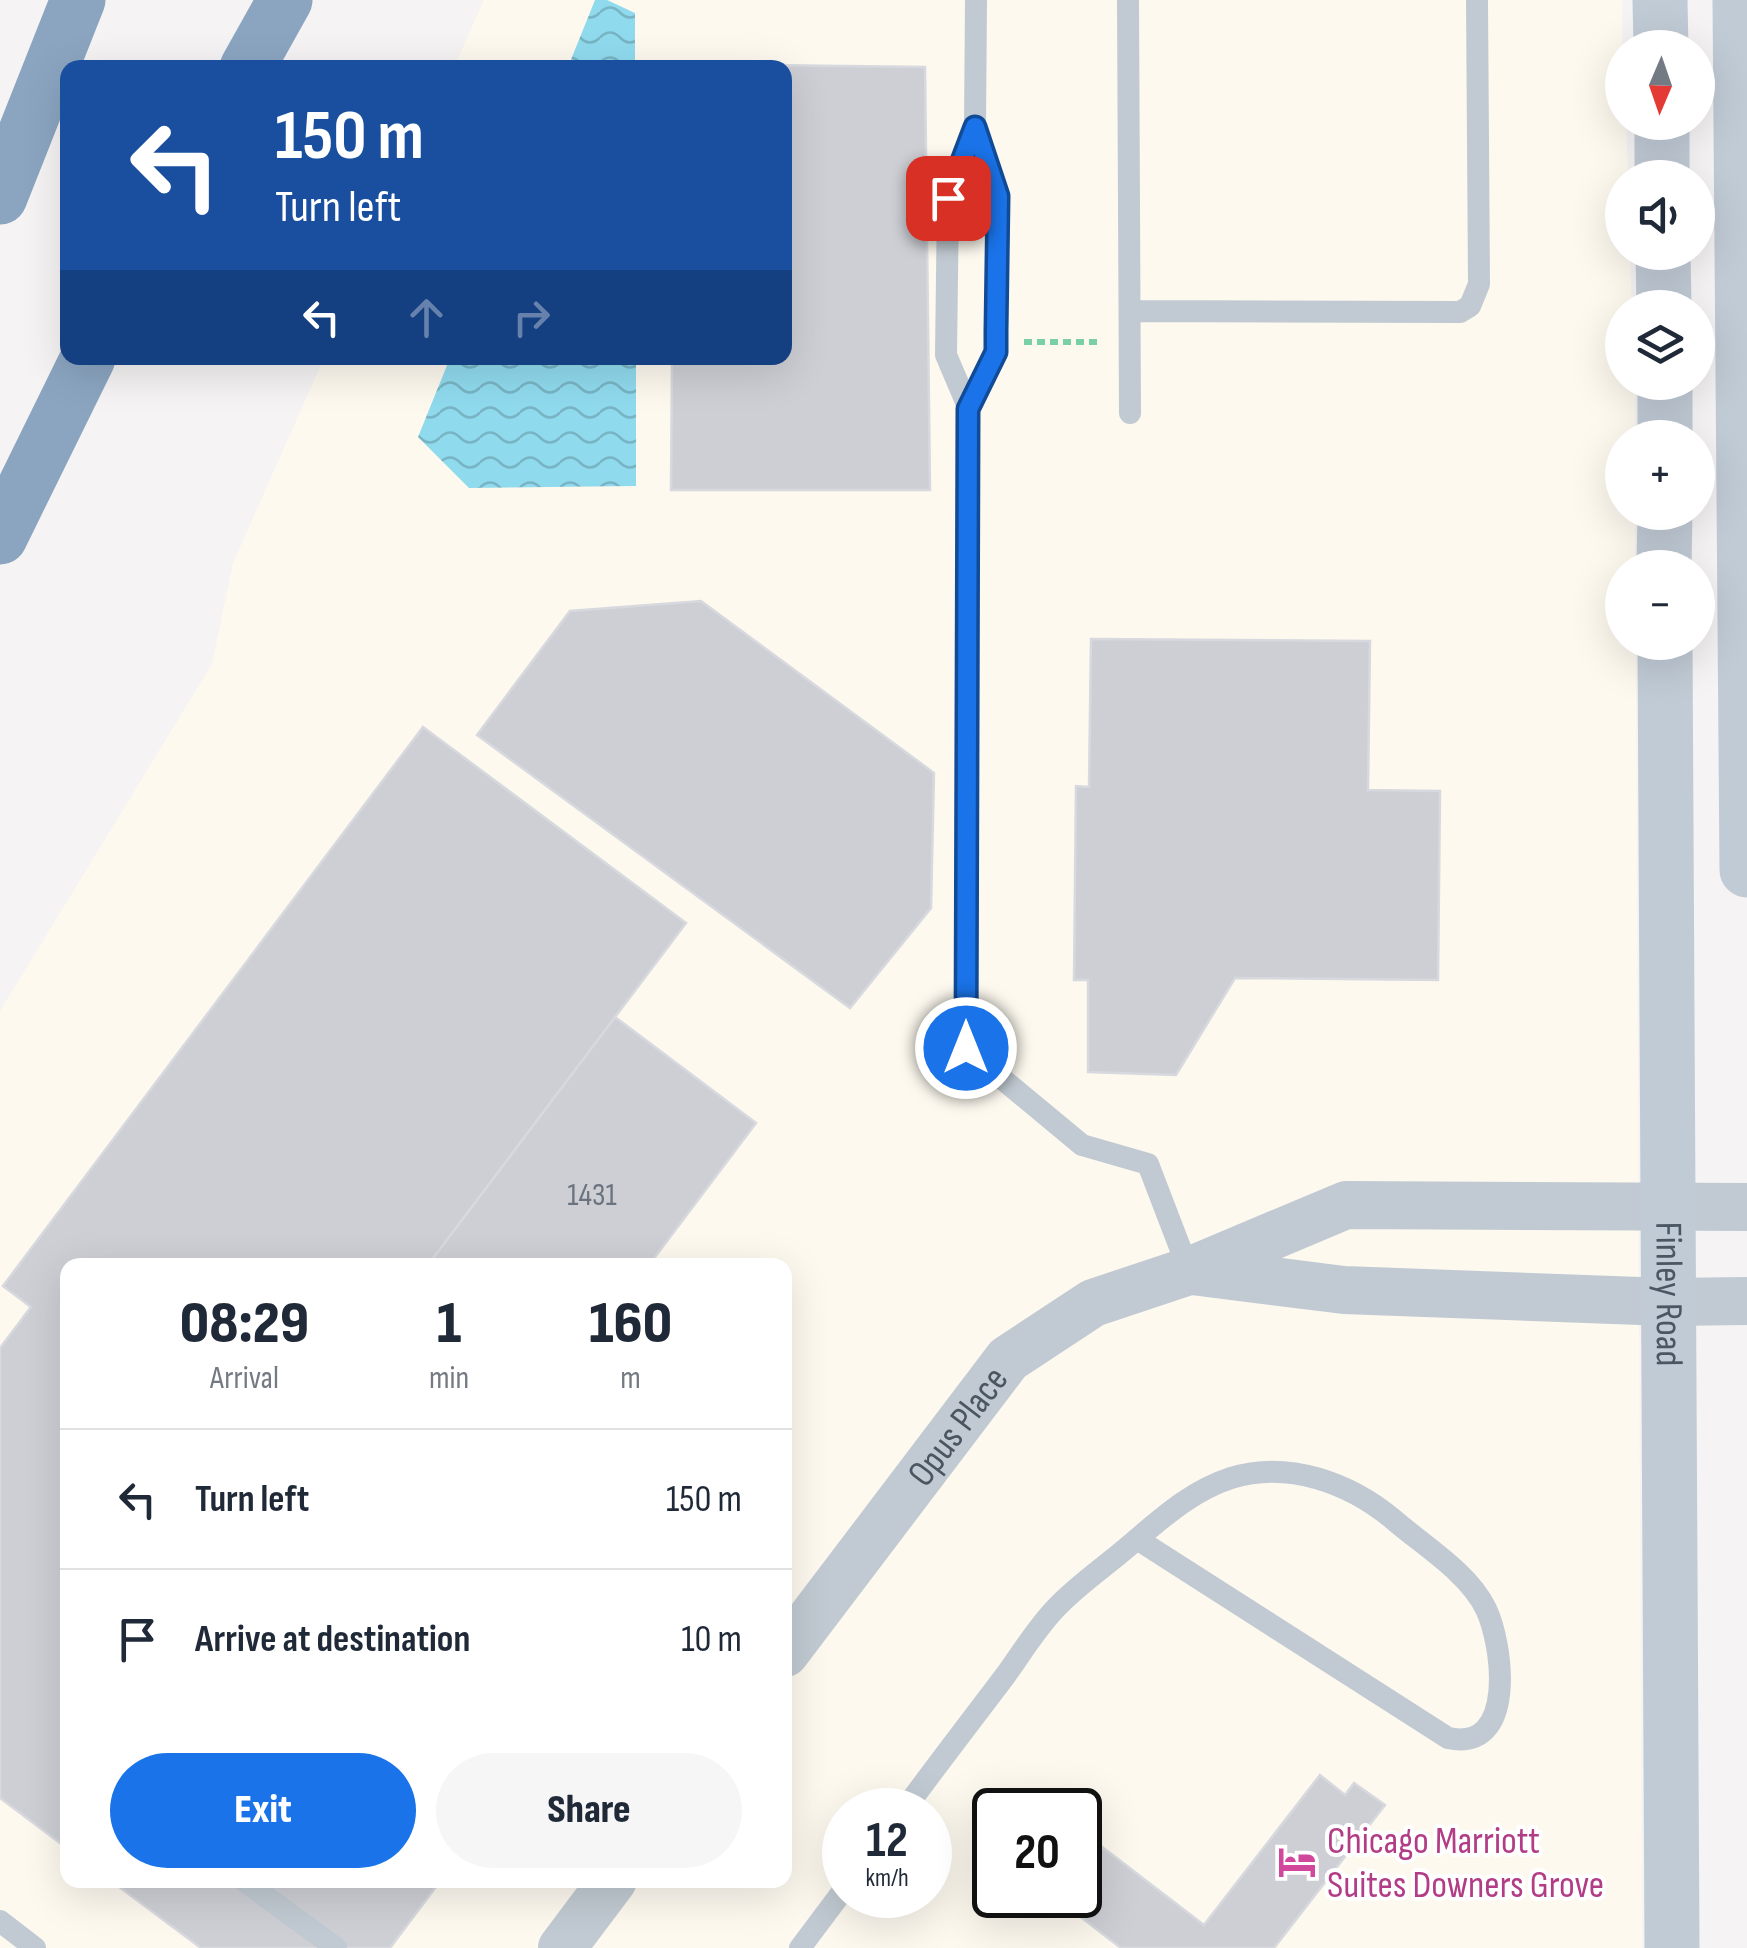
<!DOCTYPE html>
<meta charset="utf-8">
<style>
:root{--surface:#fff;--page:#f6f6f7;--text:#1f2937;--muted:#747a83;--line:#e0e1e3;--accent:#1a73e8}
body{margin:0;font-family:"Sofia Sans Condensed",sans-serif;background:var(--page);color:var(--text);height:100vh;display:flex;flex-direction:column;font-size:38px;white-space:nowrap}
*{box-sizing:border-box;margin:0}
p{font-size:32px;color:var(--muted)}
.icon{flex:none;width:55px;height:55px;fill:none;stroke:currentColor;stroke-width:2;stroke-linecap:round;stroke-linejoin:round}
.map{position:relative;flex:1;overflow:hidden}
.sheet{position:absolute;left:60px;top:1258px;width:732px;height:630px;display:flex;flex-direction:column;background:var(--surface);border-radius:20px;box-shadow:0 10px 40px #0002}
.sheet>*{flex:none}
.top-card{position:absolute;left:60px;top:60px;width:732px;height:305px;border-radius:20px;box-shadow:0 10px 40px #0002;background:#1a4fa0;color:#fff;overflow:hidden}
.needle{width:65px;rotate:182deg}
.tools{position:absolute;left:1605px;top:30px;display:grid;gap:20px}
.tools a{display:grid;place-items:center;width:110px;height:110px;border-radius:50%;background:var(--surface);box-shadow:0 10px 40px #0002;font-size:50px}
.speed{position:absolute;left:822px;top:1788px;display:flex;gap:20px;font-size:50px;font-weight:700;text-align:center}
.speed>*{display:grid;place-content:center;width:130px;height:130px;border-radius:50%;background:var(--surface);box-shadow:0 10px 40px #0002;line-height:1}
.speed small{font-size:25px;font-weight:400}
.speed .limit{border:5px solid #111;border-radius:15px;background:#fff;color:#111}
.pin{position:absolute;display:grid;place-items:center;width:85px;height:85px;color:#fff;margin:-42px;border-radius:20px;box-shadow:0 5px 15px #0006}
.me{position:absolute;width:110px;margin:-55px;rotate:0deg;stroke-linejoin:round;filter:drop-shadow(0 0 8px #0008)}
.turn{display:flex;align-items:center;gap:35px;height:210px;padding:0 50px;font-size:45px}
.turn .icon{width:130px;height:130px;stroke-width:2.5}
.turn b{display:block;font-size:70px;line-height:85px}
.lanes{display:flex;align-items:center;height:95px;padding:0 50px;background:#0003;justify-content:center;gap:50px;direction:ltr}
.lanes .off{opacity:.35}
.eta{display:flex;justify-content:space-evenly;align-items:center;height:170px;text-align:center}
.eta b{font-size:60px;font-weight:800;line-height:70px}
.cta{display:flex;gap:20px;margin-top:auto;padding:20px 50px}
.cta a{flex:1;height:115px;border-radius:60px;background:var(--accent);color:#fff;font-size:40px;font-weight:800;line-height:115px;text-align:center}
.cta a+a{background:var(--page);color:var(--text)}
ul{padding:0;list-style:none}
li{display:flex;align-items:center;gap:30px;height:140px;padding:0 50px;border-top:2px solid var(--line)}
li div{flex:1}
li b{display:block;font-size:38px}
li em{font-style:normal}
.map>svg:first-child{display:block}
.commercial{fill:#fdf9ef;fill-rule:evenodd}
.water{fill:url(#water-waves)}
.building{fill:#cdcfd5;stroke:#d7d9de;stroke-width:2.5}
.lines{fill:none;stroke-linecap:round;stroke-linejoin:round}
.path{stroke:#7ad0a6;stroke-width:6;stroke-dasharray:8 5;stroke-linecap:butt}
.lane{stroke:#c1cad2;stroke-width:22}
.street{stroke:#c1cad2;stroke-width:48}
.secondary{stroke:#c1cbd6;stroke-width:55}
.highway{stroke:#8ba5c1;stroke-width:55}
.route-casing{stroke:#114b97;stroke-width:25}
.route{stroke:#1a73e8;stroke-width:18}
.labels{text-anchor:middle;stroke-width:8;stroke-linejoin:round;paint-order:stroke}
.number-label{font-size:32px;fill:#6b747e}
.street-label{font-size:38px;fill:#4a5661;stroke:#fff}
.hotel-label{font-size:38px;fill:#b23c85;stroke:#fff;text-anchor:start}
</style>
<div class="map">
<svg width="1747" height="1948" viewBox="0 0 1747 1948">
<defs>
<pattern id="water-waves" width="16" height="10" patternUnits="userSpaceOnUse" patternTransform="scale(2.5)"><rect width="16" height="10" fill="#90daee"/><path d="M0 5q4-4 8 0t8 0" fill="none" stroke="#78b4c4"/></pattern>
</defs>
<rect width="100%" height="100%" fill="#f5f3f3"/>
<path class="commercial" d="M484,0H1622V122L1626,123L1628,177L1622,178V252L1630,253L1632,307L1622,308V382L1635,384V437L1622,438V512L1635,513V567L1622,568V642L1636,643L1642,1948H0V1011L212,664L233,563L324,358H785V68L454,67ZM68,1265H785V1880H68ZM845,1810H930V1895H845ZM995,1810H1080V1895H995Z"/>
<path class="water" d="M595,0H607L635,13V67H568Z
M450,358H636V486L469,488L418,437Z"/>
<path class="building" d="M672,64L925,67L930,490H671L672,358H785V68H672Z
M701,601L934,773L931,908L850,1008L477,735L570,611Z
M1091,639L1370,641L1368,790L1440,791L1438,980L1235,978L1176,1075L1088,1072V980H1074L1076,786L1089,787Z
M423,727L686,923L428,1265H68V1849L0,1798V1348L31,1307L3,1286Z
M615,1017L756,1123L649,1265H428Z
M1320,1775L1345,1795L1354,1783L1385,1805L1274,1948H1121L1052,1895H1080V1830L1204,1925Z
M110,1880H441L390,1948H201Z"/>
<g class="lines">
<path class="path" d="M1024,342H1100"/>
<path class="lane" d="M1128,0L1130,413
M975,127L948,198L946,355L969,409L995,352L996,310L998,197L975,127L976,0
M1131,311L1460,312L1470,306L1479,284L1477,0
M969,409L965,1048L1082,1145L1148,1164L1189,1271
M904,1810C937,1765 971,1721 1005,1676C1021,1654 1036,1629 1055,1609C1077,1585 1106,1566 1130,1545C1162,1518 1191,1491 1231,1478C1288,1460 1350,1483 1394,1520C1424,1546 1469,1573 1486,1609C1503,1645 1517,1753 1448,1738L1137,1539
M243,1880L336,1948
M0,1921L35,1948
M800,1948L845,1888"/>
<g class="street">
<path d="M1192,1271L1344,1290L1668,1302L1747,1301"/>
<path id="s1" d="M785,1653L1008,1359L1093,1303L1189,1271L1346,1205L1747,1207"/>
<path d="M562,1948L613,1880"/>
</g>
<g class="secondary">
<path d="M1660,0L1661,48"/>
<path d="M1740,0L1747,870"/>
<path d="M1662,122V178"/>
<path d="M1663,252L1664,308"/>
<path d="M1665,382V438"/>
<path d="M1664,568L1665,512"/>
<path id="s2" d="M1665,642C1670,1078 1670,1513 1672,1948"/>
</g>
<path class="highway" d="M247,68L285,0
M0,197L78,0
M0,537L88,358"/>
</g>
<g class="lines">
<g class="route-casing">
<path id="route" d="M948,198L975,127L998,196L996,331V352L968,409L966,1048"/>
</g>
<use href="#route" class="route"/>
</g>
<defs>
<g id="hotel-bare" transform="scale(3)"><path d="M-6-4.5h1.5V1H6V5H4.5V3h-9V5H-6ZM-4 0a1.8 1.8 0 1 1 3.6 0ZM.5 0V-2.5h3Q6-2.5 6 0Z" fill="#d1479c" stroke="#fff" stroke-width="2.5" paint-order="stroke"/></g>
</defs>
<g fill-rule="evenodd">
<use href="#hotel-bare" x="1297" y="1862"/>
</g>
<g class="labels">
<g class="number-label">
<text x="592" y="1205">1431</text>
</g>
<g class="street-label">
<text dy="13" stroke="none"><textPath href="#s2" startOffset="652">Finley Road</textPath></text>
<text dy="13" stroke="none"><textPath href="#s1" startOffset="285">Opus Place</textPath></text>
</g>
<g class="hotel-label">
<text x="1327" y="1853">Chicago Marriott<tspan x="1327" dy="44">Suites Downers Grove</tspan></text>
</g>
</g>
</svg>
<div class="tools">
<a><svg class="needle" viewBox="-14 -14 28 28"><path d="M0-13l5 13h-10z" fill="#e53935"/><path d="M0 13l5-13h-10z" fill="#747a83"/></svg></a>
<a><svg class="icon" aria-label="sound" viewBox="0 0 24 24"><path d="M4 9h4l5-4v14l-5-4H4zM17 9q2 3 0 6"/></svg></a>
<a><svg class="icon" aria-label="layers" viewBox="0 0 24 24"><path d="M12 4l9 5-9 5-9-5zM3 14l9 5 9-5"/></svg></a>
<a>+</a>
<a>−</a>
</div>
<div class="speed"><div>12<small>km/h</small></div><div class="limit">20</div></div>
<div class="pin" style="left:948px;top:198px;background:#d93025"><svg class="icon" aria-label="arrive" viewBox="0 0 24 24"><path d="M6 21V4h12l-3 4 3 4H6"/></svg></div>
<svg class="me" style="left:966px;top:1048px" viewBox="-20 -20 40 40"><circle r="17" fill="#1a73e8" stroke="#fff" stroke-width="3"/><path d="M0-11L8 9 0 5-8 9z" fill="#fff"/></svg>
<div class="top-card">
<div class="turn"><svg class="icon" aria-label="left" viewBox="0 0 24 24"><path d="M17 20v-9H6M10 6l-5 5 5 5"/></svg><div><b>150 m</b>Turn left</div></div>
<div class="lanes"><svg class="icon" aria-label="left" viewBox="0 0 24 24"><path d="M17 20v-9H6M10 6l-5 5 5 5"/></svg><svg class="icon off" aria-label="ahead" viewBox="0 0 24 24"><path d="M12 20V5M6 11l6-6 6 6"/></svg><svg class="icon off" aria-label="right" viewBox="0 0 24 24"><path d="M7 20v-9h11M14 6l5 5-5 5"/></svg></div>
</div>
<section class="sheet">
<div class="eta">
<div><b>08:29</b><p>Arrival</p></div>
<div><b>1</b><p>min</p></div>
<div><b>160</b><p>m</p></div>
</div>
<ul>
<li><svg class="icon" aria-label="left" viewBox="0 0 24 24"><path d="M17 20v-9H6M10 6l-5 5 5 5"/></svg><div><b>Turn left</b></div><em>150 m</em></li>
<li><svg class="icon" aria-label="arrive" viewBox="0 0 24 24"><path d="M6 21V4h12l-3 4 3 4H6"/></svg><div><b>Arrive at destination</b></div><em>10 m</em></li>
</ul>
<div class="cta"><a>Exit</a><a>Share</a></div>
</section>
</div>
